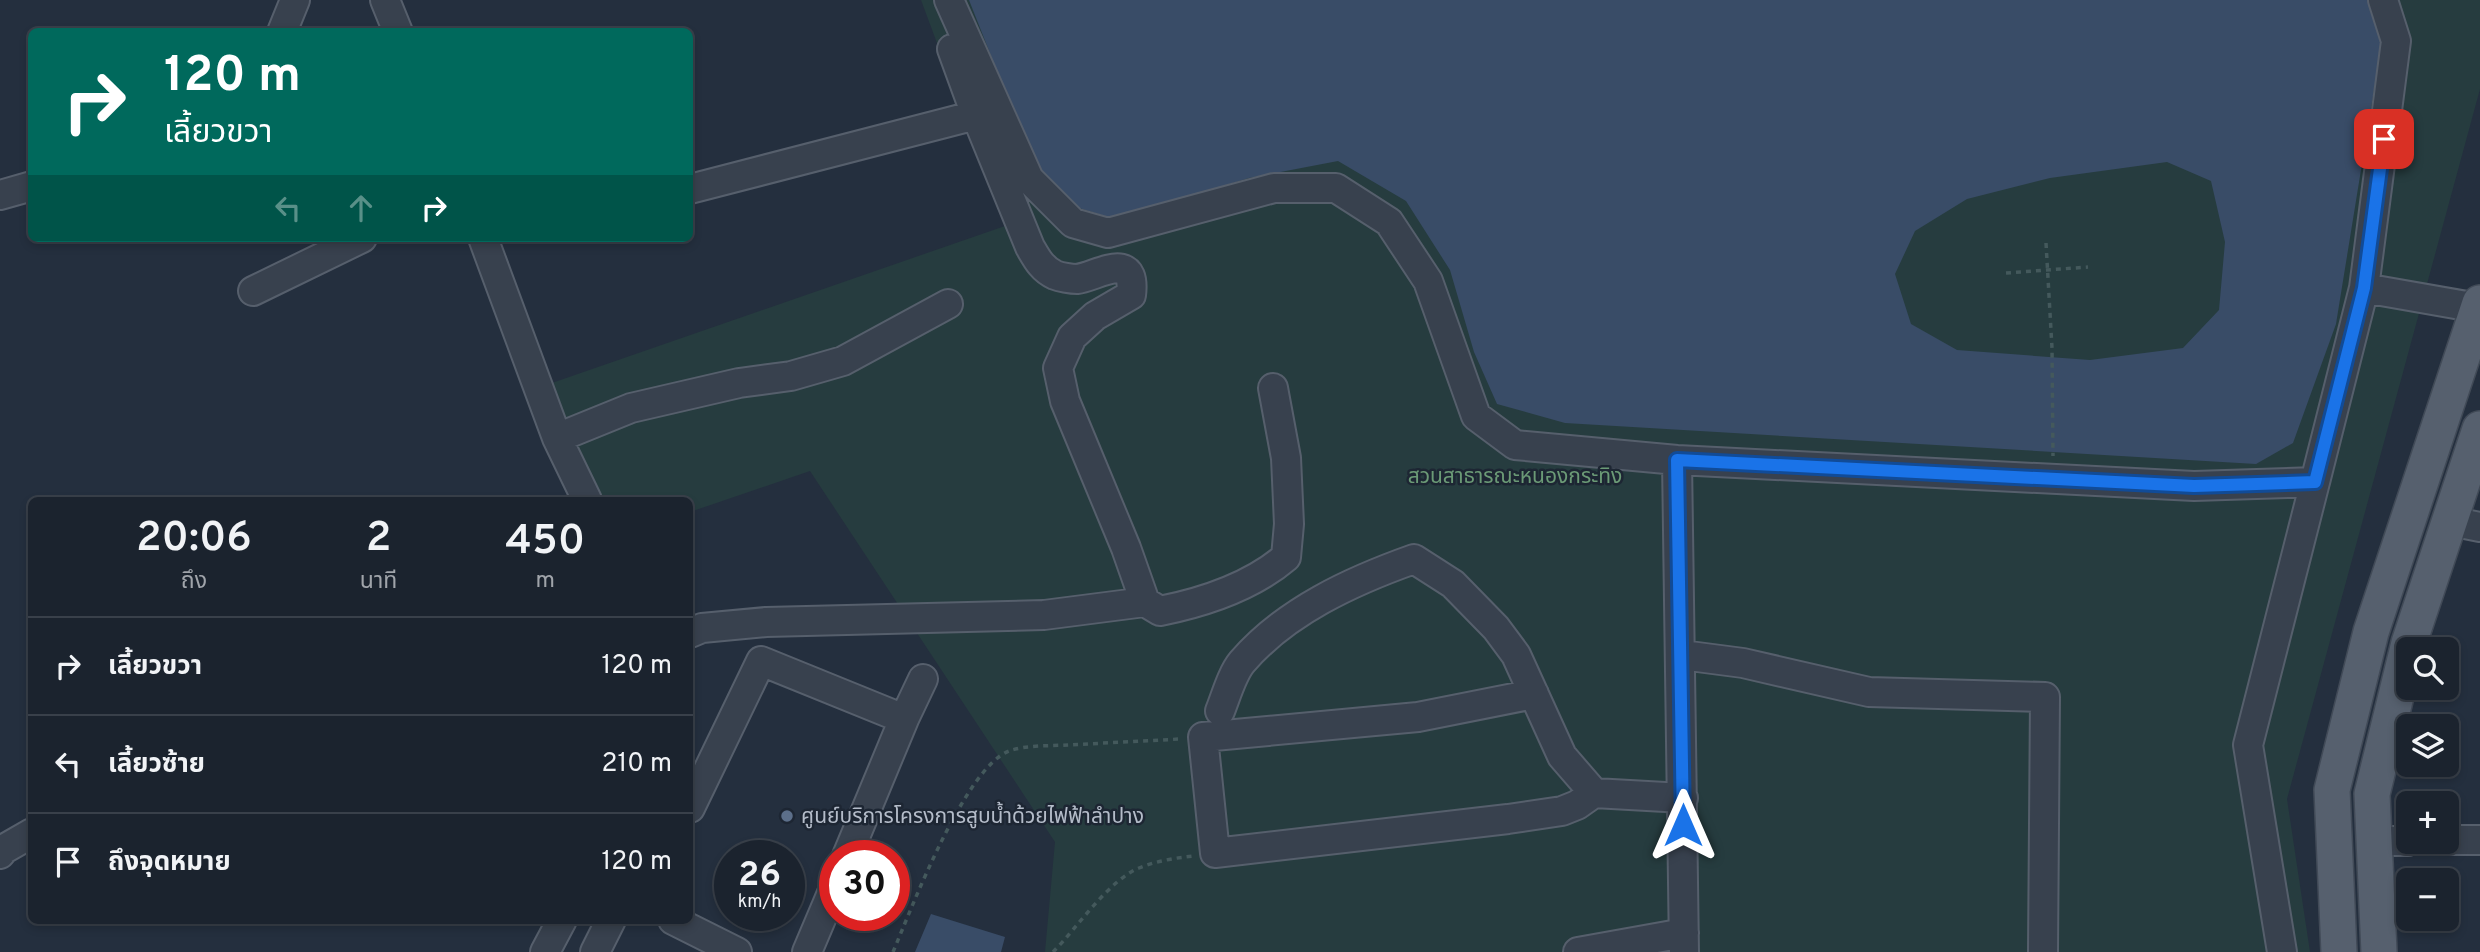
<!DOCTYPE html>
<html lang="th">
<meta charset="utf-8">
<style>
:root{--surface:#1b232e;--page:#282f3a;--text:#f1f3f6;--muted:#a0a4aa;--line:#39404a}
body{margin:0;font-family:Overpass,"Noto Sans Thai",sans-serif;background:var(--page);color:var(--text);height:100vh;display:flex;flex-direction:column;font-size:26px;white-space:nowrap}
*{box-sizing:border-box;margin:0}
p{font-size:23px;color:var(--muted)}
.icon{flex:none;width:38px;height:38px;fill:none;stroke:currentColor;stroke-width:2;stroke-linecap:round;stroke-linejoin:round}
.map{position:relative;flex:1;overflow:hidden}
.details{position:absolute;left:28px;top:497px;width:665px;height:427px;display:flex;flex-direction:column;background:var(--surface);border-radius:10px;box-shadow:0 4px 10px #0003,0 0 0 2px var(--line)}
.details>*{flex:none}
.hud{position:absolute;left:28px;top:28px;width:665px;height:214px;border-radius:10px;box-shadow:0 4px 10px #0003,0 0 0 2px var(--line);background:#00695c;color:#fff;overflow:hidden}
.fabs{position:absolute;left:2396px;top:637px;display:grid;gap:14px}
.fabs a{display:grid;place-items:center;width:63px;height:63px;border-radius:10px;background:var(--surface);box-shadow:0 4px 10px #0003,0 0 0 2px var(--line);font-size:35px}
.speed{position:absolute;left:714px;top:840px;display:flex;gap:14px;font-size:35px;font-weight:700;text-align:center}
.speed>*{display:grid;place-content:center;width:91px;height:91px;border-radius:50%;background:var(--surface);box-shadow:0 4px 10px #0003,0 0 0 2px var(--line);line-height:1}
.speed small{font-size:18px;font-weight:400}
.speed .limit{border:10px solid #d22;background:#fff;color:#111}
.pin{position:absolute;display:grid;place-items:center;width:60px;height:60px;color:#fff;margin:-30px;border-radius:14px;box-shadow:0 4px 10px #0006}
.me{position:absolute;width:77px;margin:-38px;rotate:0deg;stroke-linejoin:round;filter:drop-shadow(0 0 5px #0008)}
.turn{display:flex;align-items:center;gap:24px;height:147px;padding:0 21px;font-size:32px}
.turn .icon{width:91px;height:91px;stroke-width:2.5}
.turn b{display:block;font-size:49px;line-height:60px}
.lanes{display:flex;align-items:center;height:66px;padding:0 21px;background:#0003;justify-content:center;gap:35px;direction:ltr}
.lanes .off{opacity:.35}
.eta{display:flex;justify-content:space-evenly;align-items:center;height:119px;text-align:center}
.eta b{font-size:42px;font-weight:600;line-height:49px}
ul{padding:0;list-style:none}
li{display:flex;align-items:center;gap:21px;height:98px;padding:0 21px;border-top:2px solid var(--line)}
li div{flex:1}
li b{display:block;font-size:26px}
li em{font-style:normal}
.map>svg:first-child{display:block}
.green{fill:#263c3f}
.water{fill:#394c67;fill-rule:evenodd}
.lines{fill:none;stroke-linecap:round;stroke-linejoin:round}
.minor-casing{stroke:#565f6c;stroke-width:32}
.major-casing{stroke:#414a57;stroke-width:38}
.path{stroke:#44595c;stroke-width:3.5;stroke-dasharray:5 5;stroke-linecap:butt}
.minor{stroke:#38414e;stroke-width:28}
.major{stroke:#56606e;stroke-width:35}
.route-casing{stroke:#114b97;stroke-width:18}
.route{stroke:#1a73e8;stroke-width:12}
.service-dot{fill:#5c6f8a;stroke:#1d2633;stroke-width:2.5}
.labels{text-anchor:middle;stroke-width:5;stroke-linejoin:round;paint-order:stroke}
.park-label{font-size:21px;fill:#6b9a76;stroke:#1d2633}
.poi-label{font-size:21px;fill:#b4bcc9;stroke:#1d2633;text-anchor:start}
</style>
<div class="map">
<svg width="2480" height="952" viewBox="0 0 2480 952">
<rect width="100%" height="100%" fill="#242f3e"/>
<path class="green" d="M921,0H2480V89L2287,799L2310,952H1045L1055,842L810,471L690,512V500H597L549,384L1005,226Z"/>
<path class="water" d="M969,0H2371L2384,28L2336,324L2293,443L2256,464L1565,423L1497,404L1474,352L1450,270L1406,201L1338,161L1249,178L1115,219L1069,205L1038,175ZM2167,162L2211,181L2225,242L2219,310L2183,348L2090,360L1957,350L1911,324L1895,274L1915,231L1967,199L2050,178Z
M931,914L1005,937L1001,952H915Z"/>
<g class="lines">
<g class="minor-casing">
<path id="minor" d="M385,0L398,32
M949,0L1029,179L1073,223L1108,233L1274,188H1336L1389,222L1428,281L1476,416L1515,445L1677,460L2194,486L2315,482L2364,288L2478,308
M282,32L295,0
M952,49L976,115L1030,247C1037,259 1042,269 1055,275C1060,277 1071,279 1077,279C1096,277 1137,248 1131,295L1095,316L1072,337L1058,368L1065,401L1126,548L1145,602L1160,611C1205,602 1251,587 1286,557L1289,524L1286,458L1273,388
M690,189L976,115
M0,195L32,186
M483,238L557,438L587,500
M2364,288L2396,41L2383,0
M253,291L362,238
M557,438L631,408L739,383L791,376L843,361L948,304
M1677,460L1684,952
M2450,521L2480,527
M690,633L702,628L766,622L1044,615L1145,602
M1682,655L1743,663L1869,692L2045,697L2043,952
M1534,694L1418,717L1203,737L1215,853L1508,819L1562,811L1577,805L1594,793
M1220,711C1226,696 1232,674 1242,662C1286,611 1352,581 1414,559L1453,584L1496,628L1516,655L1562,756L1594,793L1683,798
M904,719L923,679
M690,808L761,661L904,719L847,856
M2446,840H2480
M2374,841H2408
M0,854L4,849L32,833
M673,920L737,952
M545,952L562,920
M595,952L611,920
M807,952L835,886
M1578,952L1684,933
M2282,952L2248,745L2315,482"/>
</g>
<g class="major-casing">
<path id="major" d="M2339,952L2332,790L2371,632L2480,303
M2379,952L2372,794L2409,643L2480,429"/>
</g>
<path class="path" d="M2046,243L2052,348L2053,456
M2006,273L2088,267
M893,952C912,907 965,768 1009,751C1026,745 1049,746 1068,745C1105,743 1143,741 1180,739
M1053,952C1077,928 1109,880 1139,868C1156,861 1175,858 1193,856"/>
<use href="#minor" class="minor"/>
<use href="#major" class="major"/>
</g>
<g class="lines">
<g class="route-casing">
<path id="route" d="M1683,825L1677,460L2194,486L2315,482L2364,288L2384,139"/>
</g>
<use href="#route" class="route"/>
</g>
<circle class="service-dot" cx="787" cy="816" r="7"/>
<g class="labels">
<g class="park-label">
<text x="1515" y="483">สวนสาธารณะหนองกระทิง</text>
</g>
<g class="poi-label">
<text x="801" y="823">ศูนย์บริการโครงการสูบน้ำด้วยไฟฟ้าลําปาง</text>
</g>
</g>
</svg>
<div class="fabs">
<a><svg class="icon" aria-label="search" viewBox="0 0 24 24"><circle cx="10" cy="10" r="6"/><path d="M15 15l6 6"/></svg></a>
<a><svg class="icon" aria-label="layers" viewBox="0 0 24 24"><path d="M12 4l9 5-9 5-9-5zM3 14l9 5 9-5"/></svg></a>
<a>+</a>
<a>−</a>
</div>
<div class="speed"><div>26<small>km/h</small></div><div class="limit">30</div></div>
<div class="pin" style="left:2384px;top:139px;background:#d93025"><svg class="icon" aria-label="arrive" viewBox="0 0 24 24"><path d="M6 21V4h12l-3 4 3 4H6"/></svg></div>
<svg class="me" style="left:1683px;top:825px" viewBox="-20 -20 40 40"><path d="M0-17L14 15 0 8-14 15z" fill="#1a73e8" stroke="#fff" stroke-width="4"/></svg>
<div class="hud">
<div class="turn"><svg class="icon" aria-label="right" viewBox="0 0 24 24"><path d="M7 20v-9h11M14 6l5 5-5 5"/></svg><div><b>120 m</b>เลี้ยวขวา</div></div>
<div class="lanes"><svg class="icon off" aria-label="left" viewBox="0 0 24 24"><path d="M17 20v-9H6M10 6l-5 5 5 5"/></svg><svg class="icon off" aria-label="ahead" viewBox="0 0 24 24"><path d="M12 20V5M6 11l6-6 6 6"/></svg><svg class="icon" aria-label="right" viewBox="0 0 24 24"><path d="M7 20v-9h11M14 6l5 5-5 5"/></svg></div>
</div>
<section class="details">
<div class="eta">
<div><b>20:06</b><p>ถึง</p></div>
<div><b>2</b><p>นาที</p></div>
<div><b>450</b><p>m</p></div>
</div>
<ul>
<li><svg class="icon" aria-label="right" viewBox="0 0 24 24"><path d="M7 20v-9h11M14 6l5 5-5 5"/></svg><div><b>เลี้ยวขวา</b></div><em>120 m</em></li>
<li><svg class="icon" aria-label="left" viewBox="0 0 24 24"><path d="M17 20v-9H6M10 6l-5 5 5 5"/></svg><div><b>เลี้ยวซ้าย</b></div><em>210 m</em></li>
<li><svg class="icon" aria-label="arrive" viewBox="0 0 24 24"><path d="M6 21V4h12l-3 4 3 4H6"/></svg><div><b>ถึงจุดหมาย</b></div><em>120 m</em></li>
</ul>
</section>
</div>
